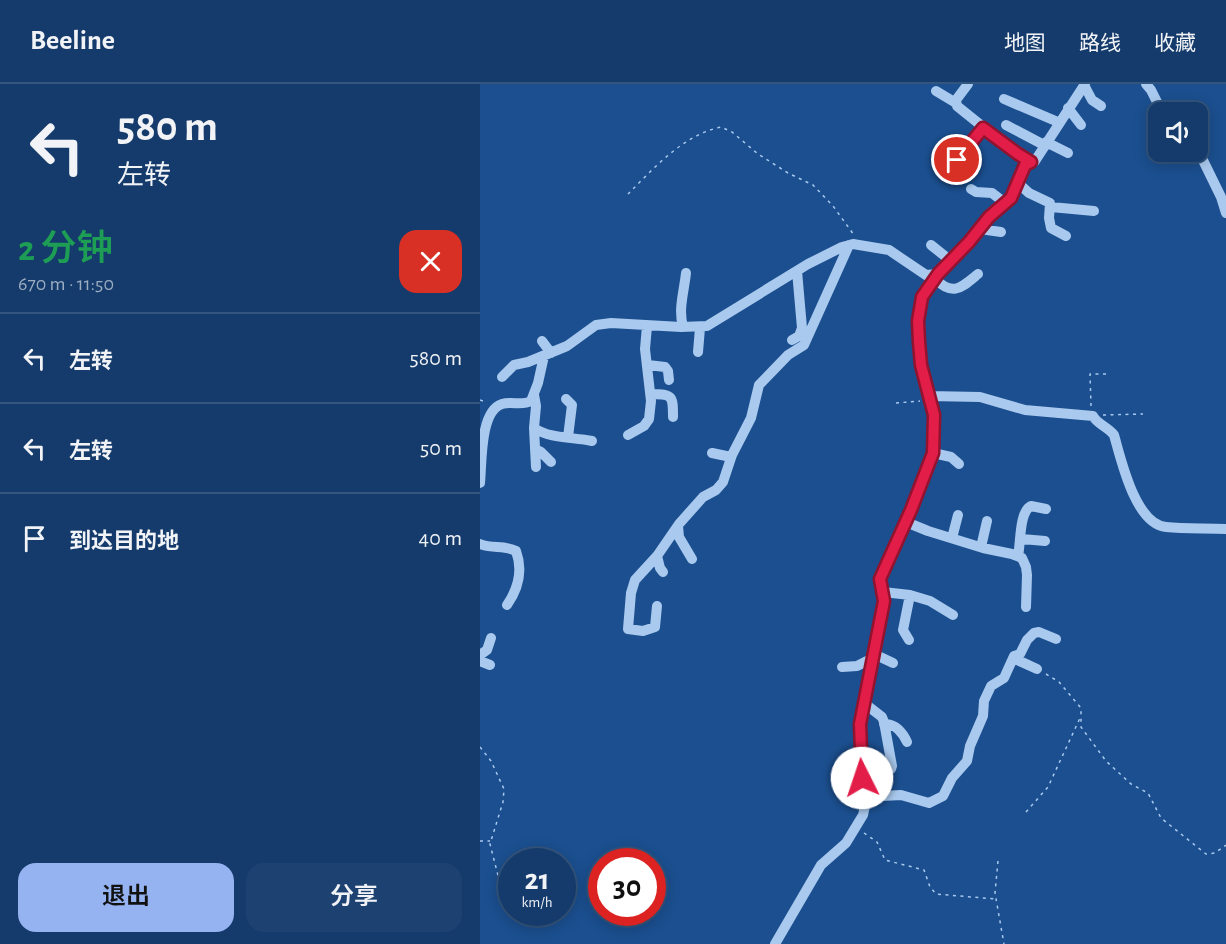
<!DOCTYPE html>
<html lang="zh">
<meta charset="utf-8">
<style>
:root{--surface:#143b6b;--page:#1d4271;--text:#f1f3f6;--muted:#9dadc1;--line:#33557e;--accent:#95b2f1}
body{margin:0;font-family:"Alegreya Sans","Noto Sans SC",sans-serif;background:var(--page);color:var(--text);height:100vh;display:flex;flex-direction:column;font-size:22px;white-space:nowrap}
*{box-sizing:border-box;margin:0}
p{font-size:20px;color:var(--muted)}
.icon{flex:none;width:33px;height:33px;fill:none;stroke:currentColor;stroke-width:2;stroke-linecap:round;stroke-linejoin:round}
.map{position:relative;flex:1;overflow:hidden}
.details{display:flex;flex-direction:column;background:var(--surface);width:480px}
.details>*{flex:none}
.hud{background:#143b6b;color:var(--text);overflow:hidden}
.tools{position:absolute;left:668px;top:18px;display:grid;gap:12px}
.tools a{display:grid;place-items:center;width:60px;height:60px;border-radius:12px;background:var(--surface);box-shadow:0 3px 15px #0003,0 0 0 2px var(--line);font-size:30px}
.speed{position:absolute;left:18px;top:764px;display:flex;gap:12px;font-size:30px;font-weight:700;text-align:center}
.speed>*{display:grid;place-content:center;width:78px;height:78px;border-radius:50%;background:var(--surface);box-shadow:0 3px 15px #0003,0 0 0 2px var(--line);line-height:1}
.speed small{font-size:15px;font-weight:400}
.speed .limit{border:9px solid #d22;background:#fff;color:#111}
.pin{position:absolute;display:grid;place-items:center;width:51px;height:51px;color:#fff;margin:-26px;border:3px solid #fff;border-radius:50%;box-shadow:0 2px 6px #0007}
.me{position:absolute;width:66px;margin:-33px;rotate:356deg;stroke-linejoin:round;filter:drop-shadow(0 0 4px #0008)}
.turn{display:flex;align-items:center;gap:21px;height:126px;padding:0 18px;font-size:27px}
.turn .icon{width:78px;height:78px;stroke-width:2.5}
.turn b{display:block;font-size:42px;line-height:51px}
.round{display:grid;place-items:center;flex:none;width:63px;height:63px;border-radius:18px;background:var(--page)}
.head{display:flex;align-items:center;justify-content:space-between;height:102px;padding:0 18px}
h1{font-size:36px;font-weight:600;line-height:45px;color:#1e9e55}
.cta{display:flex;gap:12px;margin-top:auto;padding:12px 18px}
.cta a{flex:1;height:69px;border-radius:18px;background:var(--accent);color:#111;font-size:24px;font-weight:600;line-height:69px;text-align:center}
.cta a+a{background:var(--page);color:var(--text)}
ul{padding:0;list-style:none}
li{display:flex;align-items:center;gap:18px;height:90px;padding:0 18px;border-top:2px solid var(--line)}
li div{flex:1}
li b{display:block;font-size:22px}
li em{font-style:normal}
header{display:flex;align-items:center;gap:36px;box-sizing:border-box;height:84px;padding:0 30px;background:var(--surface);border-bottom:2px solid var(--line)}
header strong{font-size:28px}
nav{display:flex;gap:33px;margin-inline-start:auto;font-size:21px}
main{display:flex;flex:1;min-height:0}
.map>svg:first-child{display:block}
.lines{fill:none;stroke-linecap:round;stroke-linejoin:round}
.path{stroke:#a9c9ee;stroke-width:1.5;stroke-dasharray:3 4.5;stroke-linecap:butt}
.minor{stroke:#a9c9ee;stroke-width:10}
.route-casing{stroke:#92132f;stroke-width:15}
.route{stroke:#e11d48;stroke-width:10}
</style>
<header>
<strong>Beeline</strong>
<nav><a>地图</a><a>路线</a><a>收藏</a></nav>
</header>
<main>
<section class="details">
<div class="hud">
<div class="turn"><svg class="icon" aria-label="left" viewBox="0 0 24 24"><path d="M17 20v-9H6M10 6l-5 5 5 5"/></svg><div><b>580 m</b>左转</div></div>
</div>
<div class="head"><div><h1>2 分钟</h1><p>670 m · 11:50</p></div><a class="round" style="background:#d93025;color:#fff"><svg class="icon" aria-label="close" viewBox="0 0 24 24"><path d="M6 6l12 12M18 6L6 18"/></svg></a></div>
<ul>
<li><svg class="icon" aria-label="left" viewBox="0 0 24 24"><path d="M17 20v-9H6M10 6l-5 5 5 5"/></svg><div><b>左转</b></div><em>580 m</em></li>
<li><svg class="icon" aria-label="left" viewBox="0 0 24 24"><path d="M17 20v-9H6M10 6l-5 5 5 5"/></svg><div><b>左转</b></div><em>50 m</em></li>
<li><svg class="icon" aria-label="arrive" viewBox="0 0 24 24"><path d="M6 21V4h12l-3 4 3 4H6"/></svg><div><b>到达目的地</b></div><em>40 m</em></li>
</ul>
<div class="cta"><a>退出</a><a>分享</a></div>
</section>
<div class="map">
<svg width="746" height="860" viewBox="0 0 746 860">
<rect width="100%" height="100%" fill="#1b4f8f"/>
<g class="lines">
<path class="path" d="M148,110C174,84 203,51 241,43L252,48L278,70L308,89L333,101L353,122L374,151
M0,316L6,318
M416,319L440,317
M611,322L610,290H630
M623,331L663,330
M566,590L579,598L601,624V643L626,677L651,700L668,709L681,734L726,770L735,769L746,761
M0,663L11,677L24,705L23,718L10,760L24,815
M546,728L568,703L600,634
M384,749L397,758L405,776L444,786L450,803L456,810L516,815
M0,757H10
M518,777L515,809L524,860"/>
<path class="minor" d="M488,0L476,16L477,22L538,71L551,78
M666,0L671,6L682,28
M604,1L612,16L621,22
M456,7L476,19
M524,15L578,38
M588,24L601,41
M526,41L564,61
M566,58L588,69
M717,64L741,113L746,129
M464,92L503,44
M538,99L549,109L570,119L569,134L571,144L586,152
M491,105L496,108L512,109L525,119
M571,123L614,127
M500,145L521,148
M451,161L471,177
M454,194C473,213 481,204 498,190
M203,243C198,225 204,208 206,189
M312,256L319,252L322,244L317,187
M62,257L71,269
M218,268L220,244
M168,281L185,283L188,287L189,296
M22,293L34,281L48,278L87,262L116,241L131,239L201,243L227,242L328,180L362,163L373,160L409,166L446,191L458,190
M171,310C193,310 193,312 193,333
M54,311L56,322L54,344L56,383
M449,312L500,313L545,326L613,332C617,340 628,343 634,351C641,375 655,440 686,443C705,445 726,444 746,445
M86,315L92,321L88,353
M54,344C70,355 94,353 112,357
M148,351L164,342L169,335L171,317L165,265L167,242
M55,365L61,368L71,378
M232,369L251,373
M453,369L471,373L479,380
M0,399C2,377 0,327 22,320C32,317 42,322 51,317L58,299L64,272
M426,438L448,447L503,464L532,470L542,474L546,483L547,491L546,523
M198,442L199,453L212,475
M472,454L478,431
M542,455L565,457
M0,460C12,465 25,461 36,467C43,486 38,505 27,521
M501,463L507,437
M177,472L180,484L183,488
M538,472C541,458 539,428 551,422L566,425
M403,508L430,511L450,517L473,531
M177,522L175,543L163,547L148,545L151,509L155,496L177,472L199,440L223,413L236,406L243,398L252,371L271,334L279,301L308,271L324,261L369,161
M429,556L423,546L430,511
M394,570L413,579
M0,571L7,566L11,554
M533,574L557,585
M0,577L10,581
M362,583L377,582L393,574
M384,619L402,633L404,638L412,682L411,685L400,689
M404,640C415,639 423,649 427,658
M384,713L421,711L449,719L463,712L472,694L487,677L490,662L503,632L504,617L511,602L524,594L534,572L540,570L547,556L554,549L559,548L576,555
M295,860L341,781L366,759L383,731L385,722L380,675V640L404,517L400,495L431,426L453,369L454,331L441,281L439,258L438,237L442,213L457,191L489,158L509,133L531,114L545,81L555,77L605,0"/>
</g>
<g class="lines">
<g class="route-casing">
<path id="route" d="M382,694L380,640L404,517L400,495L431,426L453,369L454,331L441,281L439,258L438,237L442,213L458,190L489,158L509,133L531,114L545,81L551,78L538,70L503,44L477,76"/>
</g>
<use href="#route" class="route"/>
</g>
</svg>
<div class="tools">
<a><svg class="icon" aria-label="sound" viewBox="0 0 24 24"><path d="M4 9h4l5-4v14l-5-4H4zM17 9q2 3 0 6"/></svg></a>
</div>
<div class="speed"><div>21<small>km/h</small></div><div class="limit">30</div></div>
<div class="pin" style="left:477px;top:76px;background:#d93025"><svg class="icon" aria-label="arrive" viewBox="0 0 24 24"><path d="M6 21V4h12l-3 4 3 4H6"/></svg></div>
<svg class="me" style="left:382px;top:694px" viewBox="-20 -20 40 40"><circle r="19" fill="#fff"/><path d="M0-13L10 11 0 6-10 11z" fill="#e11d48"/></svg>
</div>
</main>
